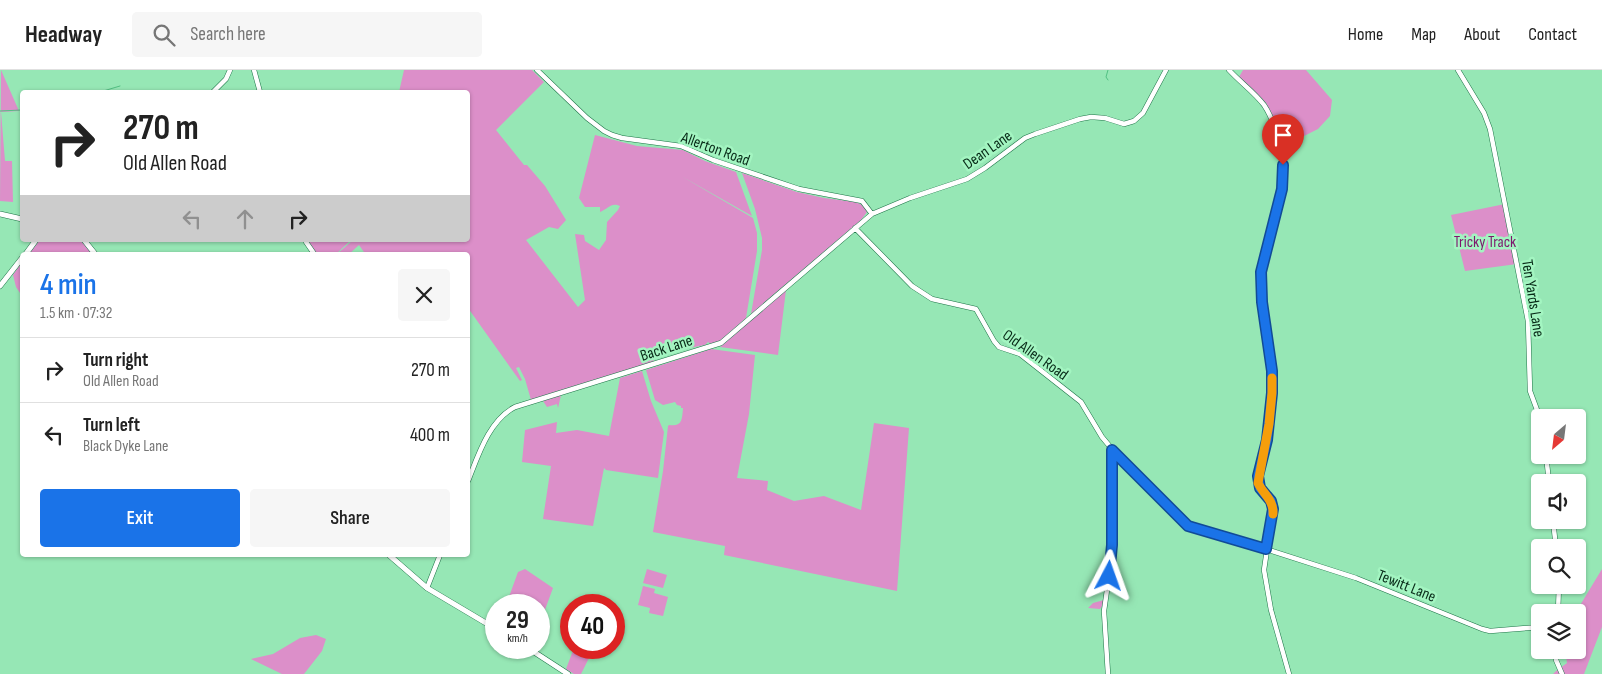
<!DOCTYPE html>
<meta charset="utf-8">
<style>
:root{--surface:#fff;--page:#f6f6f6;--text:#222;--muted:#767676;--line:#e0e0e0;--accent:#1a73e8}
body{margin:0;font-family:"Sofia Sans Condensed",sans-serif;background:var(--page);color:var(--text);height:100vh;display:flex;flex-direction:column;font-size:19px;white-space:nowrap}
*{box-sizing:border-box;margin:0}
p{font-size:16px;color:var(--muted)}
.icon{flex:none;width:28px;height:28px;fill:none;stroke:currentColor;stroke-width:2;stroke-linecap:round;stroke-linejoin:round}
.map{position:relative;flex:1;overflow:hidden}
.details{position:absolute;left:20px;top:182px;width:450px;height:305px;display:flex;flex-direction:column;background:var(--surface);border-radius:5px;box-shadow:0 1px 4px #0004}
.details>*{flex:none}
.hud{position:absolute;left:20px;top:20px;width:450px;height:152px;border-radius:5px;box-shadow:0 1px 4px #0004;background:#fff;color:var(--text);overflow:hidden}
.needle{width:32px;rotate:208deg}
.controls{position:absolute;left:1531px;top:339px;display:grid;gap:10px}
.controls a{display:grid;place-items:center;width:55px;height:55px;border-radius:5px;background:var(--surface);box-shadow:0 1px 4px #0004;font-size:25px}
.speed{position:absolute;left:485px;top:524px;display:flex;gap:10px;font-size:25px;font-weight:700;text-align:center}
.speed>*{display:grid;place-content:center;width:65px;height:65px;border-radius:50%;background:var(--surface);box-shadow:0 1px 4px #0004;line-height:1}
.speed small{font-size:12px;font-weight:400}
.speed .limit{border:8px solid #d22;background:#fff;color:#111}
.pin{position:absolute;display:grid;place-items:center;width:42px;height:42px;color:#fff;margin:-51px -21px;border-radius:50% 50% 50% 0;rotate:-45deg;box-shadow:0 0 5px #0007}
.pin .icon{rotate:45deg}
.me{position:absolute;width:55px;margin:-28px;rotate:4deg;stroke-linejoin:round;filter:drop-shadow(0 0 4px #0008)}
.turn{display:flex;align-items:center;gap:18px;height:105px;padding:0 20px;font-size:22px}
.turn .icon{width:65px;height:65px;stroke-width:2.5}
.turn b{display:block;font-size:35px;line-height:42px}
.lanes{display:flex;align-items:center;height:48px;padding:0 20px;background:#0003;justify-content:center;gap:25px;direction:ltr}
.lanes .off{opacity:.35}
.round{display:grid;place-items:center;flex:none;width:52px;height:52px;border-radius:5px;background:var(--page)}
.head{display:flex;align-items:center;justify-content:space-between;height:85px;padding:0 20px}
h1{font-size:30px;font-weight:600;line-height:38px;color:var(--accent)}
.button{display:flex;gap:10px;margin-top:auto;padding:10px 20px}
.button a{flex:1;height:58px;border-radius:5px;background:var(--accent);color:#fff;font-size:20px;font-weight:600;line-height:58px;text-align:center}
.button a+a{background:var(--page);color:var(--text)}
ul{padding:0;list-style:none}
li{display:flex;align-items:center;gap:15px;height:65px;padding:0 20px;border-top:1px solid var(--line)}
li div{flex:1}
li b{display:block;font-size:19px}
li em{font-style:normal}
header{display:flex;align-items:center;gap:30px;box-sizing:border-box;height:70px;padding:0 25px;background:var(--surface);border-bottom:1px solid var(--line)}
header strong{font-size:24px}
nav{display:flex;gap:28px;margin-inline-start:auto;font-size:18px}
.search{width:350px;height:45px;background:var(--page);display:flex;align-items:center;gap:12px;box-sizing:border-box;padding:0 18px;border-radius:5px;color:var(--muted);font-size:19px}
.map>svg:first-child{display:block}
.green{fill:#dc8fc9}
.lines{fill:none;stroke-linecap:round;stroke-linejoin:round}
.stream{stroke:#53c083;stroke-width:1}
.tertiary-casing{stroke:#1d7447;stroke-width:5.5}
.secondary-casing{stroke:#1d7447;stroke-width:6}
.tertiary{stroke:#fff;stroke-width:4.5}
.secondary{stroke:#fff;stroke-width:5}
.route-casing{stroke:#114b97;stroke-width:12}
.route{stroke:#1a73e8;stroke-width:9}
.slow{stroke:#f59e0b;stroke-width:9}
.labels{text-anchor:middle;stroke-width:5;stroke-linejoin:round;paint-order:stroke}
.street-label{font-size:16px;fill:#082b18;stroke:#a3f5c1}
.park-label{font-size:16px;fill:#7d156c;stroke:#a3f5c1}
</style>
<header>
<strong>Headway</strong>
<div class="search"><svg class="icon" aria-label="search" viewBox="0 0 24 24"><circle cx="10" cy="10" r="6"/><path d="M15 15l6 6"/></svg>Search here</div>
<nav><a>Home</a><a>Map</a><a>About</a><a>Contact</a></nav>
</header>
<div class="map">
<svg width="1602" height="604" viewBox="0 0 1602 604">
<rect width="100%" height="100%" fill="#96e7b5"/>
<path class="green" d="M1,0L19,41L1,42L5,91H12L13,132L0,131Z
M404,0H532L544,12L496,60L524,95H527L545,116L566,150L558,159L549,157L526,170L578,237L585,230L575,164L584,165L585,171L599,180L606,170L607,152L618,140L620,136C611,132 608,139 600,142V137H585L579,128L595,65L637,76L683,80L705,91L736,102L752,146L681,106L753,148L757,163V181L746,248L719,272L711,274L708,272L705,275L652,285L654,292L531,330L525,309L519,297L516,298L522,310L520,311L468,238V185H366L359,175L348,185H336L353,170H468V22H399Z
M1243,0H1306L1332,30L1330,46L1318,59L1298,69L1281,68L1277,55L1266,33L1239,7Z
M742,103L797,122L824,128L855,132L863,135L867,142L861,150L751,244L762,180V168L755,139Z
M1505,134L1517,194L1465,201L1451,145Z
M40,170H80L93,184L28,185Z
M308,170H351L335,185H317Z
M22,192V226L16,217L13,205Z
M786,220L778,285L720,277Z
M711,279L755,285L749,344L737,408L768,411L767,420L794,431L824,426L861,440L874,353L909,358L897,521L724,485L725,476L653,462L663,401L668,356L669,355C682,357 682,350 683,338H681V336L677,335L675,332L663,335L655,330L646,300Z
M642,301L651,331L664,362L658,408L606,400L604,398L593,456L543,449L551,396L522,392L525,360L557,352L556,363L577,360L609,366L620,308Z
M561,325L558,338L557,334L547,337L543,331Z
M525,499L553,518L539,556V535H506L518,502Z
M647,499L667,505L663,518L643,513Z
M1602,499V557L1584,604H1553L1556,601L1567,593L1565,580H1578V553L1579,537Z
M643,516L655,519L654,523L668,527L663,546L649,543L650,538L638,535Z
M1104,530L1102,536L1100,539L1088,538L1093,533Z
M316,565L326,569L322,581L304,604H282L251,589L273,584L300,568Z
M574,578H594L581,604H574L566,599Z"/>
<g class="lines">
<path class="stream" d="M1108,0L1106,7L1108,10
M100,22L120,16
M0,41L22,40"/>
<g class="tertiary-casing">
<path id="tertiary" d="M254,0L260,22
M537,0L587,48L604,61L612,65L622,68L681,76L713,90L799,119L862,131L872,144
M1229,0C1240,12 1254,22 1264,35C1276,53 1284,85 1283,107C1283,120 1279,132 1276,144C1271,164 1262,183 1261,203C1259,235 1269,269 1271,301C1273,321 1271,341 1268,361C1267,373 1257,404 1259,413C1260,423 1271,428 1273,439L1264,500L1271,540L1289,604
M1458,0L1484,43L1490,59L1528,251L1530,321L1540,348
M213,22L226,9L230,0
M855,158L912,216L932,229L976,239L994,271L999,277L1020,284L1081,332L1102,367L1112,379L1188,455L1266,479L1356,508L1482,559L1490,561L1540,557
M306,170V172L315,185
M1546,385L1549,412
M468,411C478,386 489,350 515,337L721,273L872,144L910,128L967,109L985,98L1025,68L1035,64L1080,49L1091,47L1105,48L1124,54L1134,51L1143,43L1166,0
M1553,450L1556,478
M427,518L440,485
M1558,542L1559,515
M1556,580V590L1562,604
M1108,604L1104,541L1109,506L1112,475V379"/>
</g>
<g class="secondary-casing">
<path id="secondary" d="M0,144L22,149
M84,170L96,185
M25,185L36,170
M0,216L22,188
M389,485L427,518L496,559
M528,578L568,604"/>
</g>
<use href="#tertiary" class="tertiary"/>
<use href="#secondary" class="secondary"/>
</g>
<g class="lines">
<g class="route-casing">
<path id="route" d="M1109,506L1112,475V380L1188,456L1266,479L1273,439L1271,431L1260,418L1258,406L1267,370L1272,323V301L1262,232L1261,202L1282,119L1283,95"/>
</g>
<use href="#route" class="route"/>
<path class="slow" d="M1272,308V323L1269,354L1258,413C1263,424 1274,430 1273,444"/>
</g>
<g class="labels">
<g class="street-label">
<text transform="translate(716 78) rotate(20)" y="6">Allerton Road</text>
<text transform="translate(987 79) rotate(-35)" y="6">Dean Lane</text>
<text transform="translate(1534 228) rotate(81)" y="6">Ten Yards Lane</text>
<text transform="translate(666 277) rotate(-18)" y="6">Back Lane</text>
<text transform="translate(1036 284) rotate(35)" y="6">Old Allen Road</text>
<text transform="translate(1407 515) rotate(22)" y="6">Tewitt Lane</text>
</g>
<g class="park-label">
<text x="1485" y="177">Tricky Track</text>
</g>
</g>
</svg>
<div class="controls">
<a><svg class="needle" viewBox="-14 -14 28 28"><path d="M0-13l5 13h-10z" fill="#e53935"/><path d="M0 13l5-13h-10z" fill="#767676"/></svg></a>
<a><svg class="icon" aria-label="sound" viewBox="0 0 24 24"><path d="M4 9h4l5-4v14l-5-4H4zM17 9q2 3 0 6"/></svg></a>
<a><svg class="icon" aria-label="search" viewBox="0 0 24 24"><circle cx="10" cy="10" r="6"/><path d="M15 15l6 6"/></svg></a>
<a><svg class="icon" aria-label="layers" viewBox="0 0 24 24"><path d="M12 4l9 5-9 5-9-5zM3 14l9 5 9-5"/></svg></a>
</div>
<div class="speed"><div>29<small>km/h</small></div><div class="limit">40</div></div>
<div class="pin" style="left:1283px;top:95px;background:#d93025"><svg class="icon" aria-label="arrive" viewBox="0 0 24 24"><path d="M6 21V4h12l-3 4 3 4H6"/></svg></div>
<svg class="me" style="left:1109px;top:506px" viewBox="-20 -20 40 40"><path d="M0-17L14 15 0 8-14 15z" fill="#1a73e8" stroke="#fff" stroke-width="4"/></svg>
<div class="hud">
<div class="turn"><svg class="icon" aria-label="right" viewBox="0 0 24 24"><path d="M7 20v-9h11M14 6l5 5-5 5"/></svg><div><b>270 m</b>Old Allen Road</div></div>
<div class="lanes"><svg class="icon off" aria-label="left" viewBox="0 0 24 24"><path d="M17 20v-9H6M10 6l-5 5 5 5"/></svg><svg class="icon off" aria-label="ahead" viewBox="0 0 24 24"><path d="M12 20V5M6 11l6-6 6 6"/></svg><svg class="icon" aria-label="right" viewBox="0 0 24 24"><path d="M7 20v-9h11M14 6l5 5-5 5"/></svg></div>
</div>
<section class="details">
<div class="head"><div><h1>4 min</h1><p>1.5 km · 07:32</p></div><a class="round"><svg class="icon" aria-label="close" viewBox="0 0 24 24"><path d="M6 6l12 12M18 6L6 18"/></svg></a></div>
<ul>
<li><svg class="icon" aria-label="right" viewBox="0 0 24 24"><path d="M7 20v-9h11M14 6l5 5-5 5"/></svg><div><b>Turn right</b><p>Old Allen Road</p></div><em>270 m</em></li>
<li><svg class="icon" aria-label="left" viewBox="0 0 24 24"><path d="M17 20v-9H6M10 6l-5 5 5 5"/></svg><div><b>Turn left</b><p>Black Dyke Lane</p></div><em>400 m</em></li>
</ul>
<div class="button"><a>Exit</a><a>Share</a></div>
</section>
</div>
